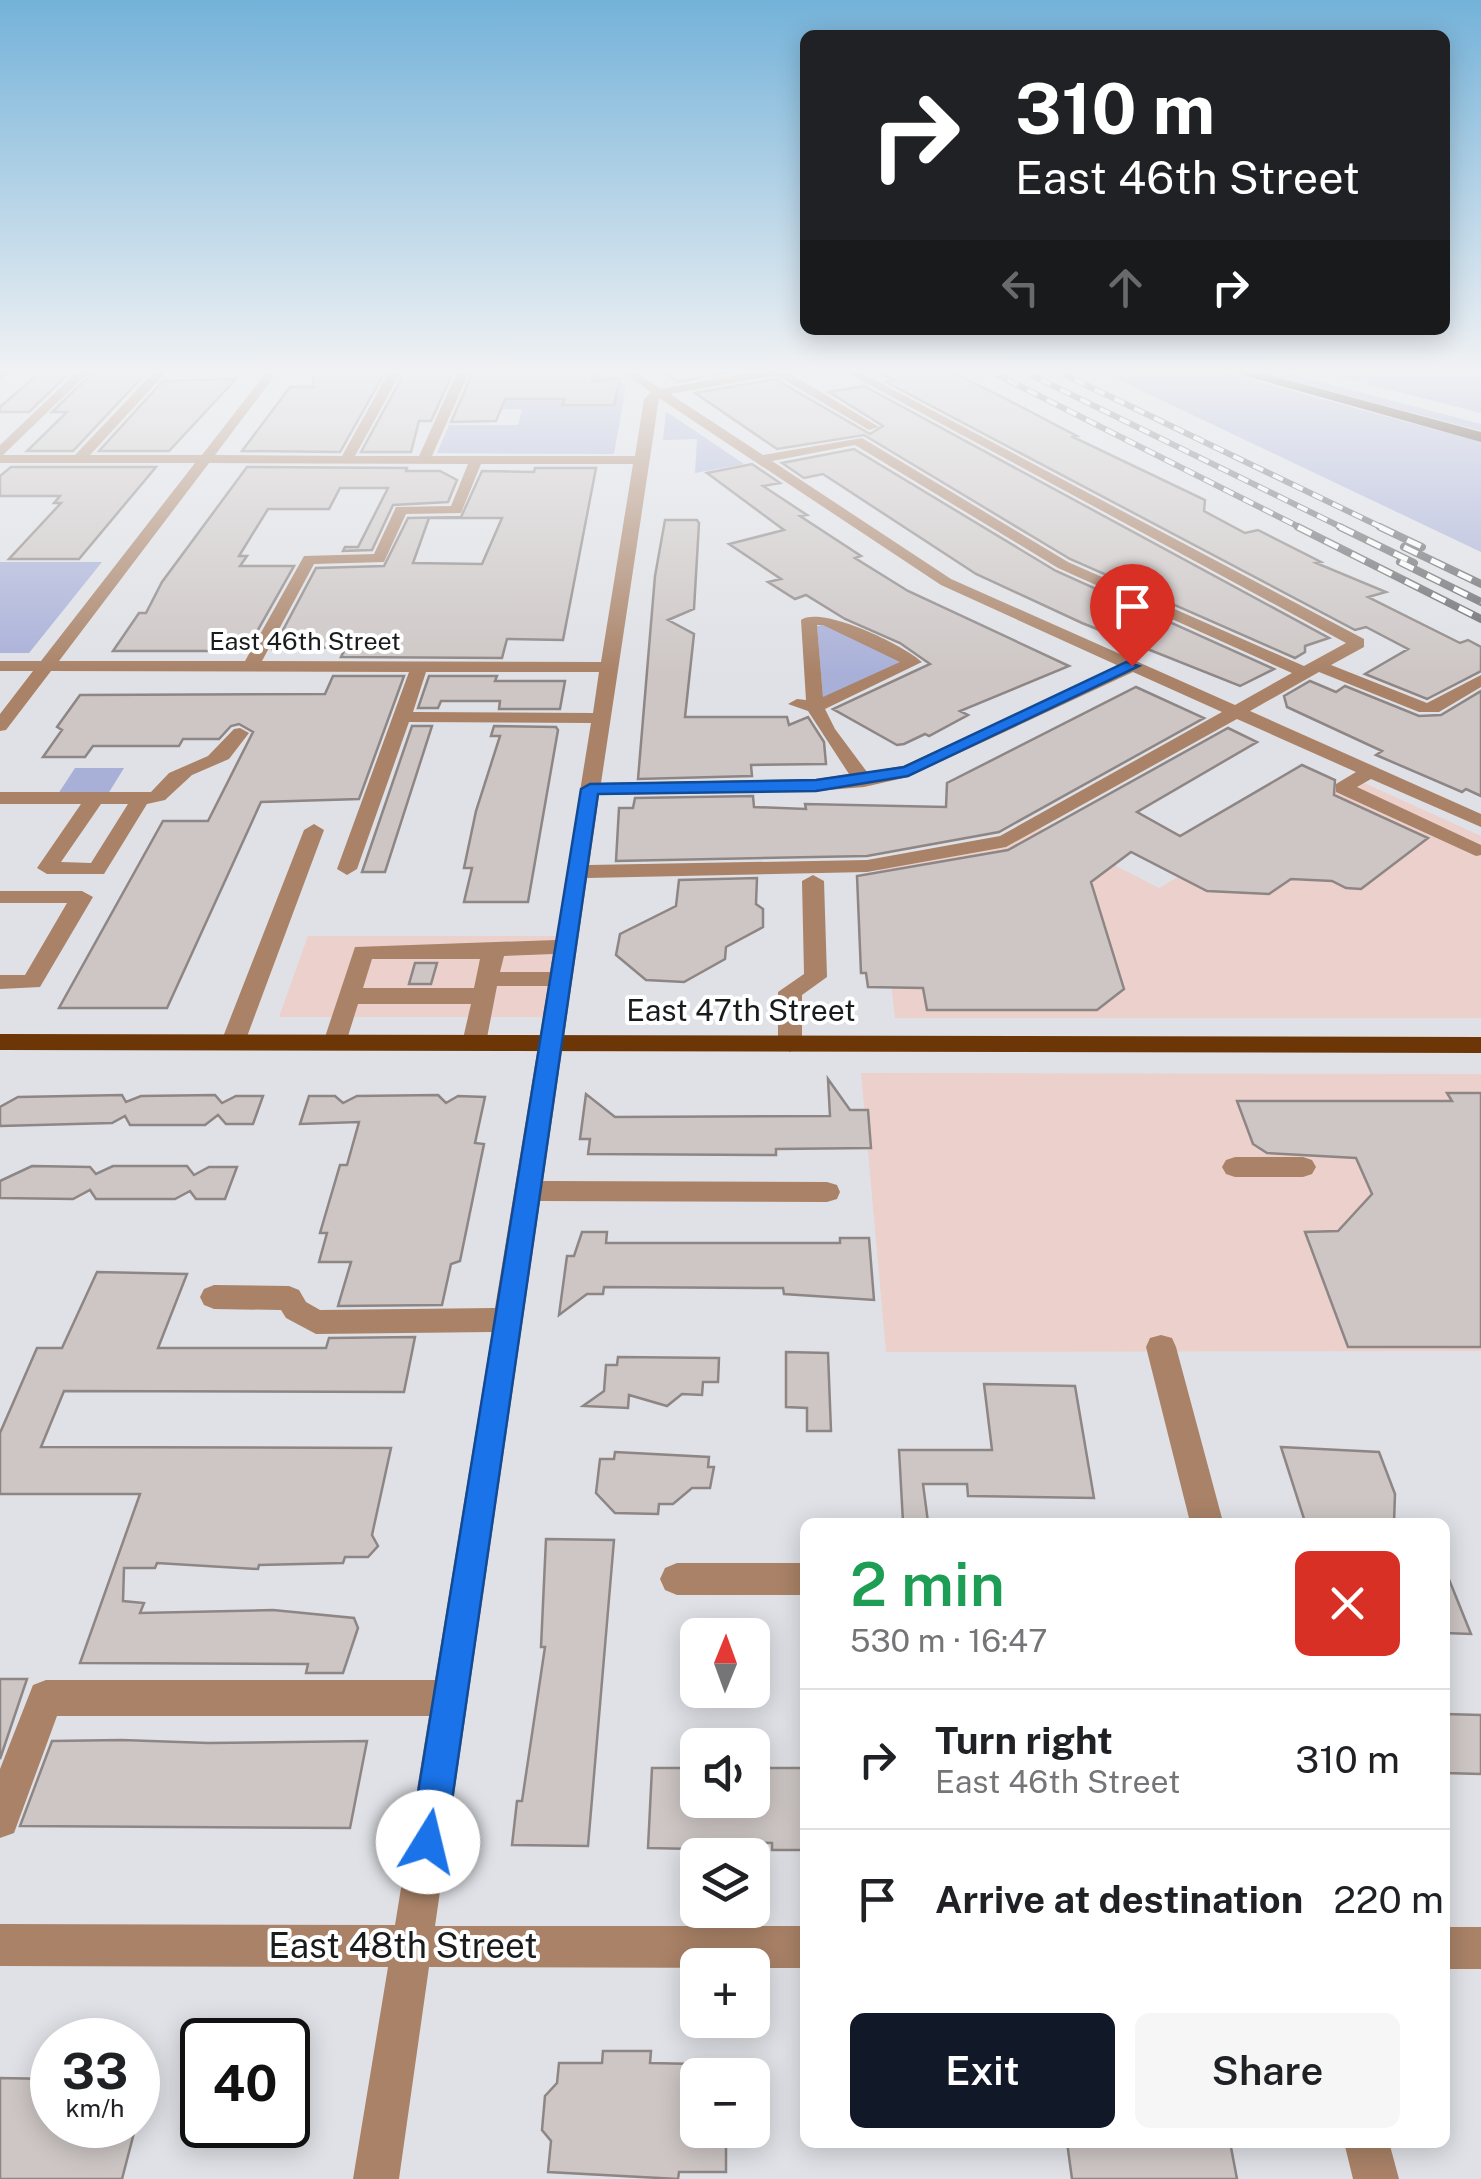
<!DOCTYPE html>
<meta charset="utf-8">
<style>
:root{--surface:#fff;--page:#f6f6f6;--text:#202124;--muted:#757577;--line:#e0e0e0;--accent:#111827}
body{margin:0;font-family:"Public Sans",sans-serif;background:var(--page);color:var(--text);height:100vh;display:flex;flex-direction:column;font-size:38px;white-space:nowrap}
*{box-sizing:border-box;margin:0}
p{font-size:32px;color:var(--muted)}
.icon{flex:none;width:55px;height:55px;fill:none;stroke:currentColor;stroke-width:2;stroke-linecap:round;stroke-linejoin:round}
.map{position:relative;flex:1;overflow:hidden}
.sheet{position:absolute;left:800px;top:1518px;width:650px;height:630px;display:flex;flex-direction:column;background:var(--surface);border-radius:15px;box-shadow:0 5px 25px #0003}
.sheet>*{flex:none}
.guide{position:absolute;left:800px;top:30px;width:650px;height:305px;border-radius:15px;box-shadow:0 5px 25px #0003;background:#202124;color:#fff;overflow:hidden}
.needle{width:65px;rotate:1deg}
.buttons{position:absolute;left:680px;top:1618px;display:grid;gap:20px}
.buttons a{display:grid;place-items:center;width:90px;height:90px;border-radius:15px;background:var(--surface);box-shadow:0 5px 25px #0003;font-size:50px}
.speed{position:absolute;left:30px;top:2018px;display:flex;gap:20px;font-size:50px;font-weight:700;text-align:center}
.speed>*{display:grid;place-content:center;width:130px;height:130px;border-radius:50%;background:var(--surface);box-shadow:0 5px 25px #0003;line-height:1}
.speed small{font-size:25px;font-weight:400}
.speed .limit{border:5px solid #111;border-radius:15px;background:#fff;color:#111}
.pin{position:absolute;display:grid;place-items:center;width:85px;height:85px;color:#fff;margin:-102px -42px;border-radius:50% 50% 50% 0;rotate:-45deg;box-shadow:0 0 10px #0007}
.pin .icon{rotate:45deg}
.me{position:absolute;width:110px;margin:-55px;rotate:9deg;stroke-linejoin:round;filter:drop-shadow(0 0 8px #0008)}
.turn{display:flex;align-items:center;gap:35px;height:210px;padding:0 50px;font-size:45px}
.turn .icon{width:130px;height:130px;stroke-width:2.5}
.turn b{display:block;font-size:70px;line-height:85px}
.lanes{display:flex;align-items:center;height:95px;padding:0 50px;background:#0003;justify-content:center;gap:50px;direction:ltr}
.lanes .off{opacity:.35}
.round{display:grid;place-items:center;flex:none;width:105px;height:105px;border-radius:15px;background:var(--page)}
.overview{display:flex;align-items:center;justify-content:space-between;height:170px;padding:0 50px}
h1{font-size:60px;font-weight:600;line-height:75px;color:#1e9e55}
.primary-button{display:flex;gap:20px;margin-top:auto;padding:20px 50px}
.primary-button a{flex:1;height:115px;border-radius:15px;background:var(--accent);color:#fff;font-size:40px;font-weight:600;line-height:115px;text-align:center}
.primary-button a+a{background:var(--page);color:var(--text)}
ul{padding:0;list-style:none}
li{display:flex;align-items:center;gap:30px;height:140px;padding:0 50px;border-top:2px solid var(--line)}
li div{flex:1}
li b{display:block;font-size:38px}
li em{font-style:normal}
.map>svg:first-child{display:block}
.commercial{fill:#ebd0cc}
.green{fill:#a9b0d8}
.building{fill:#cdc6c5;stroke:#8d8685;stroke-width:2.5;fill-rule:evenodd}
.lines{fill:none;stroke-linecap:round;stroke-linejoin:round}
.minor{fill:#a98267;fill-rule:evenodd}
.major{fill:#6c3606;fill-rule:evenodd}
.highway{fill:#442712;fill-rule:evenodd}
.rail-far1-casing{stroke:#6b6c6f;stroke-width:6}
.rail-casing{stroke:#6b6c6f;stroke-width:8}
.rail-far1{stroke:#fff;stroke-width:4;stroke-dasharray:11;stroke-linecap:butt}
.rail{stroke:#fff;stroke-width:5;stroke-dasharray:15;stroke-linecap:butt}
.route{fill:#1a73e8;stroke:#114b97;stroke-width:2.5}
.labels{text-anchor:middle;stroke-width:8;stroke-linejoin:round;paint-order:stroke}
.far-street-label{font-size:25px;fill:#1a1b1d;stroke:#fff}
.street-label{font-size:30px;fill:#1a1b1d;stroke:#fff}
.near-street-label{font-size:35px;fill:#1a1b1d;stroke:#fff}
</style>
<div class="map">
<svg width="1481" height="2179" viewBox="0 0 1481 2179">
<rect width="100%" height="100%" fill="#dfe1e6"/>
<path class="commercial" d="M1351,777L1481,836V1018H895L878,865L1040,827L1159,888Z
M308,936H568L555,1017H279Z
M861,1073L1481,1074V1351L886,1352Z"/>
<path class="green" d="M477,370H604L626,386L614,454L437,453L449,425H518L522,409L460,410Z
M1098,370H1215L1481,442V552Z
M1250,370H1276L1481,424V431Z
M1313,370H1481V413Z
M666,412L673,416L744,464L695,473L697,439L663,440Z
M0,562H102L29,653H0Z
M826,624L906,663L823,698L817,626Z
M75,768H124L108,794H58Z"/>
<path class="building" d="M43,370H73L29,412H0V407Z
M95,370H149L73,451H27L67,412H52Z
M312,370L385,372L340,452L242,451L290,387H314Z
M454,370L431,421H419L411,452H361L405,372Z
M474,370H595L592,382L620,378L614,405H562L565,399H505L496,421L451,422Z
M659,370H741L678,382Z
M874,370H948L1006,399L1077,436L1073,437L1205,500L1204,511L1245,533L1258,530L1321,562L1316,563L1386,592L1368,597L1460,643L1468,640L1481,647V671L1427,699L1365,674L1408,649L1366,627L1355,630L886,382L894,380Z
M236,379L169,451H99L163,381Z
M775,379L870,434L883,426L829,392L864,386L1329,638L1305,646V652L1295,658L1070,559L864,435L777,449L695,393Z
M854,449L1056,571L1274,669L1240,686L1082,623L976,574L823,474L804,478L782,463Z
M752,464L780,483L763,486L807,515L800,516L861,556L855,558L908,591L1069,666L960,711L968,715L929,736L925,734L904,744L897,745L833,709L930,664L900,643L845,619L806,595L795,599L768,582L781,579L729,544L784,530L707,473Z
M11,467H156L79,559H9L61,503H54L60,496H0V476Z
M247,467L407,468L406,471H440L457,480L448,502L393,505L372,550L343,551L345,547H358L388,488H340L329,509H268L239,556H247L240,566H294L246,651H113L139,613H146L162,582Z
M535,468H596L563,640L507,639L502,658L341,657L346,647L273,649L316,568L384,566L408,518L461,517L482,471L534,472ZM429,518H502L482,564L413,563Z
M665,520H697L699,523L694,609L668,620L694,634L685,717H787L789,725L808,717L824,742L826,764L751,765L752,776L638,779L655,576Z
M333,676H404L359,799L261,802L167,1008H59L163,821H208L253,732L239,724L231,726L219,739H183L179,746H93L85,757H43L62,730L57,727L80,695L325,694Z
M429,676H497L495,681H565L560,709H499L500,701H441L438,708H418Z
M1310,681L1336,692L1345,686L1419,716L1441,715L1481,691V796L1466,789L1462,792L1376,755L1382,751L1287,707L1284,696Z
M1136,687L1204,718L999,832L867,856L616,861L619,808H633L635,798L753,796L754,807L806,809L805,804L946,807L947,783Z
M412,726H432L385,872H362Z
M494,726L556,727L558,730L528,902H464L472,868H464L476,811L500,736H491Z
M1228,728L1257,742L1137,812L1180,836L1302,765L1335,780L1334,795L1428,838L1361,889L1346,888L1332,881L1291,879L1269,894L1207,891L1131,852L1091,882L1124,989L1097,1010H927L923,988L868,987L866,973H861L857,876L1008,850Z
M757,878L756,904L763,909V927L726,947L725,959L684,982L646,980L616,955L620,934L676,906L679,880Z
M415,963H437L431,984H409Z
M828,1079L850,1110H868L871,1148L776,1149V1155L588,1154L590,1139H580L586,1094L615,1117L830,1116Z
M1447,1093H1481V1347H1348L1305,1232L1338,1231L1372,1194L1356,1158L1267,1153L1253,1144L1237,1101H1452Z
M122,1095L126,1102L141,1096L215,1095L222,1103L236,1096H263L253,1124H226L218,1115L205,1125H130L125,1116L112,1123L0,1126V1107L18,1097Z
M438,1095L446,1103L458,1096L485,1097L475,1143L484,1144L460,1261L451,1264L442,1305L338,1306L351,1262H319L327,1233H320L340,1165H347L359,1122L300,1124L309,1096H335L343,1103L357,1096Z
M32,1166L90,1167L96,1174L113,1166H187L194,1175L209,1167H237L225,1199H196L190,1191L175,1199H96L90,1190L73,1199L0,1198V1181Z
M582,1232H607L606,1243H840V1238H869L874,1300L784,1294L783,1288L604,1287L603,1294H587L559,1315L567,1256H574Z
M97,1272L187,1274L158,1348H326L329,1338L415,1337L404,1392L64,1391L41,1447L391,1448L372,1535L378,1546L368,1557H345L343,1563L259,1565L258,1569L157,1563L155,1568H124L123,1601L144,1603L140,1613L273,1610L354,1618L358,1628L343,1673H306L308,1664L80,1663L140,1494H0V1433L37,1348H62Z
M786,1352L828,1353L831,1431H807V1408L786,1407Z
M618,1357L719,1358L718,1382H703L702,1395L682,1394L667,1406L629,1395L628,1408L583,1406L604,1391L606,1365H617Z
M984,1384L1075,1386L1094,1498L968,1496L967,1484H923L928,1522H903L899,1450H992Z
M1281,1447L1379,1452L1395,1494L1394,1522H1305Z
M615,1452L709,1457L708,1467H714L710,1488H692L673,1504H659L658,1514L615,1513L596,1493L600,1459H614Z
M546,1539L614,1540L588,1846L512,1845L517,1801H522L545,1647H541Z
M1445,1572H1446L1471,1634L1445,1633Z
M0,1679H27L0,1759Z
M1445,1714L1481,1715V1774L1445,1773Z
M122,1740L208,1743L367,1741L350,1828L20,1826L52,1741Z
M652,1768H697L696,1800H752V1768H805V1850H772V1843L695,1842V1849L648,1848Z
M603,2051H651L650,2063L698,2064V2130H726V2172H679L678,2179L548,2172L551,2141L542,2130L545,2096L557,2083L559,2063H602Z
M0,2078L52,2079V2125H136L122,2179H0Z
M1067,2142H1230L1237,2179H1072Z"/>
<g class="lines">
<path class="minor" d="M0,370H12L0,380Z
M79,370H91L3,455H75L156,370H168L90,455H202L268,370H279L215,455L342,456L390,370H402L355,456H419L458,370H470L432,456H635L644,399L651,392L620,370H633L661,389L764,370H791L789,373L879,427L869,430L776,375L670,394L763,455L862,438L1068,562L1304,666L1346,643L842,370H856L1364,639V647L1331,665L1427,703L1481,675V687L1439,712H1419L1319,672L1250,711L1481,814V827L1371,779L1357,787L1481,845V855L1476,856L1336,792V784L1356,772L1237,719L1006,847L867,872L587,878L543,1181L827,1182L837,1185L840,1192L837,1199L827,1202L540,1201L435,1926H805V1968L429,1967L399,2179H353L388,1967L0,1966V1924L395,1925L429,1716H57L14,1833L0,1838V1769L33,1685L46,1680H435L492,1332L316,1334L286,1318L281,1310L214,1309L204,1305L200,1297L204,1289L214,1285L289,1286L299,1290L306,1302L320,1310L495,1308L548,986H497L486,1043L474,1051L462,1043L471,1004H358L344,1049H326L323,1043L355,947L556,940L591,723L409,722L357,869L347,875L337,869L409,672L51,671L6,730L0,731V714L33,671H0V661H41L195,463H0V445ZM659,398L941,585L1119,666L903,766L867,772L835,729L825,709L922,662C904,645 821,605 801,620L806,700L797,699L788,704L808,711L849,774L816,779L601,783ZM855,445L1058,568L1292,673L1235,705L951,579L772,461ZM209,463L468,464L451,506L396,507L374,554L304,556L245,661H59ZM481,464H633L601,662L262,661L314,564L384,562L406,514L461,513ZM817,625H823L900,662L823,697ZM426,672H599L593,713L413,712ZM1133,672L1222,712L1000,836L867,860L589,865L599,795L816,791L864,787L908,777ZM553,954L550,972H500L504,956ZM372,959H480L474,988H363Z
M240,728L249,733L229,759L192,775L165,800L147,804L104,874H47L37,868L81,804H0V792H151L169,773L208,756L234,729ZM101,804H128L91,863L61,862Z
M314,824L324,830L245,1042L242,1048H224L221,1042L304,830Z
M813,875L824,881L827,977L802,995V1044L790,1052L778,1044V992L804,974L802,881Z
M0,891H82L93,897L40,987L0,989V975H25L67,903H0Z
M1235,1157H1303L1312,1160L1316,1167L1312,1174L1303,1177H1235L1226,1174L1222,1167L1226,1160Z
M1161,1335L1172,1338L1176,1347L1223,1522H1190L1146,1347L1150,1338Z
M677,1563H805V1595H677L665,1590L660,1579L665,1568Z
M1445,1927H1481V1969H1445Z
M1344,2142H1389L1399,2179H1353Z"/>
<path class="major" d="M0,1034L1481,1037V1053L0,1050Z"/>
<path class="highway" d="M1225,370H1249L1481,432V442Z"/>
<g class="rail-far1-casing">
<path id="rail-far1" d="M988,370L1303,529
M1021,370L1345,529
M1055,370L1385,529"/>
</g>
<g class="rail-casing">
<path id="rail" d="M1298,527L1481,619
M1340,527L1414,563
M1380,527L1422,547
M1404,547L1481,584
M1400,562L1481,602"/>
</g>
<use href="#rail-far1" class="rail-far1"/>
<use href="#rail" class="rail"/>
</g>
<linearGradient id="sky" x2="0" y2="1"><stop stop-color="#74b2d9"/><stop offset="0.55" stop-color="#f1f2f4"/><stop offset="1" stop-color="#f1f2f4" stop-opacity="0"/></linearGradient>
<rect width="1481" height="675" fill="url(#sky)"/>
<path class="route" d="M1126,662L1139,666L908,776L816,791L598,794L446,1842L440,1855L428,1860L415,1855L410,1842L581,789L590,784L816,780L904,767Z"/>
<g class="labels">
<g class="far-street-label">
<text x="305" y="650">East 46th Street</text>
</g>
<g class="street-label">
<text x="741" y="1021">East 47th Street</text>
</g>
<g class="near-street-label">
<text x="403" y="1958">East 48th Street</text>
</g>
</g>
</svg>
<div class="buttons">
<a><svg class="needle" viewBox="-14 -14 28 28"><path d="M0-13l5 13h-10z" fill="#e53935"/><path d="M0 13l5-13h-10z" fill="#757577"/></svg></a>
<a><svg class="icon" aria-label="sound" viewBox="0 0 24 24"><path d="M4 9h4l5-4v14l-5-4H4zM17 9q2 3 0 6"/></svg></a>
<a><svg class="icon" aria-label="layers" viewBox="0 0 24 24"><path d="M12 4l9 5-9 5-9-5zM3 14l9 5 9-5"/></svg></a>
<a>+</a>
<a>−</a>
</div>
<div class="speed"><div>33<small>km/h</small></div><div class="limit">40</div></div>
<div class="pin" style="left:1132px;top:666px;background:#d93025"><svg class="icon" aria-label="arrive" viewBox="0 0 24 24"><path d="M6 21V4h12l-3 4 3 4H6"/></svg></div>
<svg class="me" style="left:428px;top:1842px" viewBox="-20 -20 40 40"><circle r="19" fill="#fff"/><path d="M0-13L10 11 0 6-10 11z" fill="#1a73e8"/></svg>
<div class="guide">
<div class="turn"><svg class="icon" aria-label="right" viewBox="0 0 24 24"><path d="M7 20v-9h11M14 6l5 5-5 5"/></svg><div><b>310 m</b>East 46th Street</div></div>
<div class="lanes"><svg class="icon off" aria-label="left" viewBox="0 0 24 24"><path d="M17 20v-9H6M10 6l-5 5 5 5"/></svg><svg class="icon off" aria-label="ahead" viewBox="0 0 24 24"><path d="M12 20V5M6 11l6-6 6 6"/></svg><svg class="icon" aria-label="right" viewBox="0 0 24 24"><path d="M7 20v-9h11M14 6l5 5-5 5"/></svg></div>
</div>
<section class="sheet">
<div class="overview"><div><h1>2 min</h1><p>530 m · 16:47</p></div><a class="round" style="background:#d93025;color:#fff"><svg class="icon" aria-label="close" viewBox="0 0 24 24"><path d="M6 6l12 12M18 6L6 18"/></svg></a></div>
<ul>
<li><svg class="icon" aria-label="right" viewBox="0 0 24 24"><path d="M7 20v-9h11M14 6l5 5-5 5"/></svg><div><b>Turn right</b><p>East 46th Street</p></div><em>310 m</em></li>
<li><svg class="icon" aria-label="arrive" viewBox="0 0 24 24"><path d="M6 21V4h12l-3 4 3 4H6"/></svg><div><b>Arrive at destination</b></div><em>220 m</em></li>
</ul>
<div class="primary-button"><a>Exit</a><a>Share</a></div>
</section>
</div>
